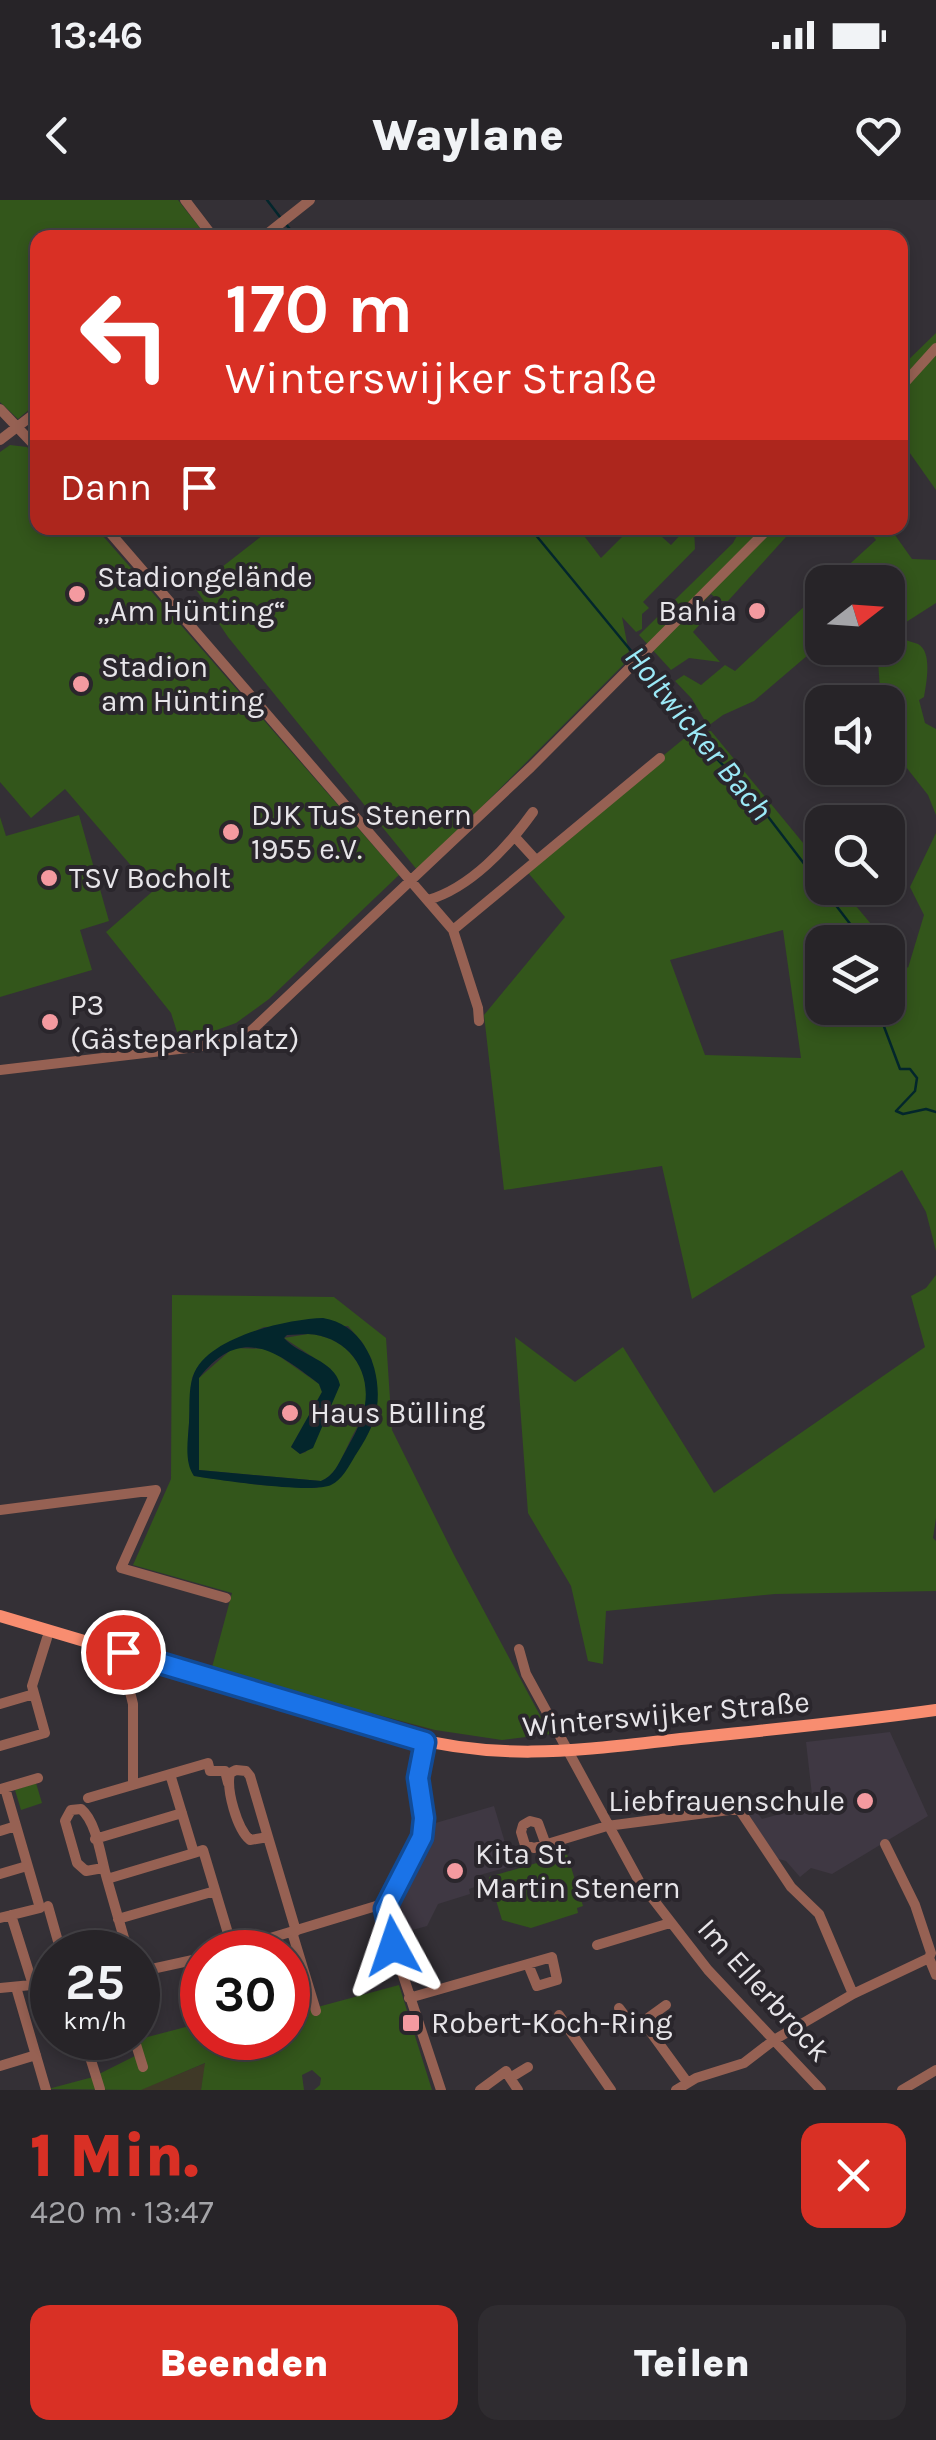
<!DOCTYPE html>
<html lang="de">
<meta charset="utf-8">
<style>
:root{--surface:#272428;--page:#2f2c30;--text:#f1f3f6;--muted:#a4a4a8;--line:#434145;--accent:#d93025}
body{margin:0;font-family:Karla,sans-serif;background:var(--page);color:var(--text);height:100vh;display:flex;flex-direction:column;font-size:38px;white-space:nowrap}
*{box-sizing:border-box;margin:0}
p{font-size:32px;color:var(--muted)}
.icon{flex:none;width:55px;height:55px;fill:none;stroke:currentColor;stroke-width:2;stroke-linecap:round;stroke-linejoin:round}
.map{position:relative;height:1890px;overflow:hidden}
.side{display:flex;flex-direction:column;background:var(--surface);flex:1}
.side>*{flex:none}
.hud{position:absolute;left:30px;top:30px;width:878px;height:305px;border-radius:20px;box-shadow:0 5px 15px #0003,0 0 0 2px var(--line);background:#d93025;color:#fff;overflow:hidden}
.needle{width:65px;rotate:73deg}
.controls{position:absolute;left:805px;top:365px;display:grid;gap:20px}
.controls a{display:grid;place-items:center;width:100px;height:100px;border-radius:20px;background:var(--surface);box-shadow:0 5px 15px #0003,0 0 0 2px var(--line);font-size:50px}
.speed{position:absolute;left:30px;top:1730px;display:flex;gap:20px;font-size:50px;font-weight:700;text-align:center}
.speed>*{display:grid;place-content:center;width:130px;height:130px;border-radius:50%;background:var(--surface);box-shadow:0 5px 15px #0003,0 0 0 2px var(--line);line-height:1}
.speed small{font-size:25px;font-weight:400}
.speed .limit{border:15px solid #d22;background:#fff;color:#111}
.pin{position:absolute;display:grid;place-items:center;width:85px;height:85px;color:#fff;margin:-42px;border:5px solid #fff;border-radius:50%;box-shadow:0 2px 10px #0007}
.me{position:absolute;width:110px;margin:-55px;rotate:355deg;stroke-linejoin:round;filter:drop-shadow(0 0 8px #0008)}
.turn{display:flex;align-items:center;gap:35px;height:210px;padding:0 30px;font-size:45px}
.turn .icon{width:130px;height:130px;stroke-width:2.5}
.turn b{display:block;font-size:70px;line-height:85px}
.then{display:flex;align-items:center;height:95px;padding:0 30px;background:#0003;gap:20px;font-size:38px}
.round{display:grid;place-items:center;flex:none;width:105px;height:105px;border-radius:20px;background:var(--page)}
.overview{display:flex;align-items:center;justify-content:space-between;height:170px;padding:0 30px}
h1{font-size:60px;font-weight:800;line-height:75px;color:var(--accent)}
.button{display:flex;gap:20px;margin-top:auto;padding:20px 30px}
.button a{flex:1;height:115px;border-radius:20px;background:var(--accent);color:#fff;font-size:40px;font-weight:800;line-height:115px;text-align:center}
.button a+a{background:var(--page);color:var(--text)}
.status{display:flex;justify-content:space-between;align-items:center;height:70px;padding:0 50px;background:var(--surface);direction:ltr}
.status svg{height:28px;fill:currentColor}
header{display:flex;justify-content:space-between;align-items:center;height:130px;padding:0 30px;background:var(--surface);font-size:45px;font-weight:800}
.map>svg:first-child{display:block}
.built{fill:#3f3843}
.medical{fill:#3f3927}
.green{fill:#33561b;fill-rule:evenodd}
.water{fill:#03262c;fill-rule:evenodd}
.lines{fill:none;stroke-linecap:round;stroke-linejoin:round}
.stream{stroke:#03262c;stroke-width:2.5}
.minor{stroke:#966153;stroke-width:10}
.major{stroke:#f88d70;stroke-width:12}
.route-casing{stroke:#114b97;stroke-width:25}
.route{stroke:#1a73e8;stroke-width:18}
.poi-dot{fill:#f49aa0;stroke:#2a262c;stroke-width:4}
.labels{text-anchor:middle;stroke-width:8;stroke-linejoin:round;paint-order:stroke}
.poi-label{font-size:30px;fill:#e7e5e9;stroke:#2a262c;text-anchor:start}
.street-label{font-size:30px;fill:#e7e5e9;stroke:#2a262c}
.water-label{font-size:32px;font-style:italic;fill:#9be9f7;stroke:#2a262c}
</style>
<div class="status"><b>13:46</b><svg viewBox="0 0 49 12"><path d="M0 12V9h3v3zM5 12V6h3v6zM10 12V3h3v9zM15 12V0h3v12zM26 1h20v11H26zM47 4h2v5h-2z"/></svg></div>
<header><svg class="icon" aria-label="back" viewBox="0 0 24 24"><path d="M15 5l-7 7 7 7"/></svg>Waylane<svg class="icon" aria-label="heart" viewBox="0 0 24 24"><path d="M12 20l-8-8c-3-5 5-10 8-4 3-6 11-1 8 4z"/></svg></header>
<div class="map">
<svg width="936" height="1890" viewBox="0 0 936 1890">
<rect width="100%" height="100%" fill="#343036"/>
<path class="built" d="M890,1532L928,1616L832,1674L811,1668L800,1677L786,1661L775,1658L750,1616L751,1611L755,1610L762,1619L809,1606V1597L812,1595L806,1542Z
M494,1606L512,1666L480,1675L483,1684L469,1689L470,1694L438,1704L427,1726L398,1734L396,1706L428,1646L432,1624Z"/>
<path class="medical" d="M206,1863L201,1890H141L144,1888Z"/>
<path class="green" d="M0,0H178L207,37L38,38L37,203L18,219L0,202Z
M936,133V290L900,239V168Z
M10,245L27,247L37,259L38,328H96L399,675L269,799L236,823L214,831L178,835L171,813L106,732L153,691L65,589L31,618L0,582V252Z
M272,328H578L601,358L631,328H652L671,345L683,332L679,328H694L695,349L643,402L649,408L642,414V429L636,432L622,417L630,458L418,671L228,437L195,388Z
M741,328H794L728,401H719L711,394L699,406L708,415L693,432L720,462L689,458L671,470L639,435L733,343Z
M866,328H890L912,359L936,360V403L900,426L902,438C907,441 913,442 918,444C933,452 926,484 924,497L919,500L925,523L936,529V615L928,595L888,544V502H881L877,448H888V382H830L876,340Z
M822,390V443L754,501L723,515L708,526L692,499L675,481L684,475L701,485L725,465L735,471Z
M711,531L822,666V688H841L886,742H822V808H888V744L908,768L924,715L910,687L936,633V1051L926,1012L902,970L692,1099L662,966L504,990L484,815L565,717L525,669L692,532ZM783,730L801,858L705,855L670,760Z
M79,615L109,721L80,730L92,770L0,797V617L6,636Z
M936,1075V1318L933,1338L936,1341V1391L775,1394L606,1411L603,1464L588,1461L571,1386L528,1313L515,1137L575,1182L623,1147L714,1293L925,1147L911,1096L926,1088Z
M172,1095L334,1097L386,1138L392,1230L454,1355L550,1534L502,1540L435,1530L211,1471L232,1393L133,1365L171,1279ZM348,1126L362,1142L372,1160L371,1228L341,1277L316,1288L260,1285L194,1276L188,1260V1238L192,1178L197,1168L225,1145L264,1127Z
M308,1134C350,1136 377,1176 362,1217C358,1226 352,1236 348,1245C341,1259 336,1275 321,1281L199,1270V1178L233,1148L269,1149L319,1184L322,1192L291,1247L300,1254L306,1252L331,1169L284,1138Z
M36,1583L42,1603L21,1610L15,1590Z
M567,1654L583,1706L577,1708L578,1713L531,1728L502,1720L489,1677Z
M399,1785L432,1890H314L320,1885L321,1878L312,1870L302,1875L304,1890H201L205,1863L141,1890L48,1889L93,1877L139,1854L136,1840L201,1823L202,1838H288V1815Z"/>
<path class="water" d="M323,1118C364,1125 382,1168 377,1207C374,1225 365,1241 355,1256C349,1266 342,1280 331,1285C313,1294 218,1280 194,1276C184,1262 188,1240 189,1223C190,1208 188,1191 193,1176C206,1137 287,1119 323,1118ZM308,1134C350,1136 376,1175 362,1217C358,1229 351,1241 345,1252C338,1264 334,1276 321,1281L199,1270V1178C241,1124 276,1151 319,1184L322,1192L291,1247L300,1254L313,1248L340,1185C335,1160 300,1156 284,1138L287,1135Z"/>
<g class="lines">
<path class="stream" d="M267,0L280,17
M285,23L297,38
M530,328L637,458
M643,464L689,516L716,558L750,593L864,742
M888,766L904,777L900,791L888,788
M877,808L900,869H910L917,878L915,891L896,911L903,914L926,909L936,912"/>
<path class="minor" d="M185,0L214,38
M262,38L310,0
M900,188L936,148
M0,209L38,249
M0,240L38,211
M106,328L453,730L478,808L479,821
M515,637L536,660
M428,700C470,688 508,647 533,612
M453,730L660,558
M0,870L196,847L234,839L251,831L531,567L769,328
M0,1310L156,1290L121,1368L226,1398
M519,1449L526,1474L639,1681L708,1770L821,1890
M122,1460L133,1504V1584
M0,1504L34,1494
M425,1541L419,1578L424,1619L422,1637L385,1709V1721L441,1890
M0,1546L45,1533L32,1486L47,1438
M236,1570L246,1571L250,1576L268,1637L250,1640C237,1629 226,1590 230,1573Z
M170,1574L194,1653L203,1650L233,1750
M1,1589L38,1578
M88,1598L208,1563L210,1571H225L228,1583
M739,1609L791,1687L819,1714L853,1794
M0,1631L16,1626
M268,1637L296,1731
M95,1639L182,1613
M546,1645L538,1623L530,1621L523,1625L521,1632L525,1645L534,1648L607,1626L806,1600
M103,1668L86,1671L77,1663L65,1621L71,1610L81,1609C97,1622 101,1659 107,1679L128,1752
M0,1674L27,1666
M107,1679L194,1653
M48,1706L61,1752
M11,1715L33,1785
M0,1718L40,1708L5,1588
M118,1719L215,1691
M292,1732L316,1811
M597,1745L670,1723
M224,1752L386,1703
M929,1758L936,1775
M138,1772L202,1758
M16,1787L46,1890
M0,1788L52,1783
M409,1798L552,1757L557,1780L537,1786L528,1764
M666,1805L648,1818L647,1827L687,1882
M619,1808L634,1828L647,1827
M559,1815L611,1890
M84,1838L100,1889
M134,1838L143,1867
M0,1866L36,1855
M480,1890L506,1871L510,1878
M518,1890L510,1878L528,1867
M676,1890L696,1878L744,1863L774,1840L853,1794L929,1758L931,1753L915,1705L885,1644
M902,1890L936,1870"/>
<path class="major" d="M0,1416L404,1536C512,1564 592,1548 700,1537C779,1529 858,1521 936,1510"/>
</g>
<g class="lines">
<g class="route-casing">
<path id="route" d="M123,1452L425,1542L418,1578L424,1618L422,1637L385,1709L393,1746"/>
</g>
<use href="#route" class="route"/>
</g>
<g class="poi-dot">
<circle cx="77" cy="394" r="10"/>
<circle cx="757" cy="411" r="10"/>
<circle cx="81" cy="484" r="10"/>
<circle cx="231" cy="632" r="10"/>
<circle cx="49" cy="678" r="10"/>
<circle cx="50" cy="822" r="10"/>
<circle cx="290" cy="1213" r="10"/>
<circle cx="865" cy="1601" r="10"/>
<circle cx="455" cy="1671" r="10"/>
<rect x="401" y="1813" width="20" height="20" rx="5"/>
</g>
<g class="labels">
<g class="poi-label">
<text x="97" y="387">Stadiongelände<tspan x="97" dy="34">„Am Hünting“</tspan></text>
<text x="737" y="421" text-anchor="end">Bahia</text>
<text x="101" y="477">Stadion<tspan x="101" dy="34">am Hünting</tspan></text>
<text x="251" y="625">DJK TuS Stenern<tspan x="251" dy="34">1955 e.V.</tspan></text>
<text x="69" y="688">TSV Bocholt</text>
<text x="70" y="815">P3<tspan x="70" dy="34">(Gästeparkplatz)</tspan></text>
<text x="310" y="1223">Haus Bülling</text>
<text x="845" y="1611" text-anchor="end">Liebfrauenschule</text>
<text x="475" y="1664">Kita St.<tspan x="475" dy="34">Martin Stenern</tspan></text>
<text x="431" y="1833">Robert-Koch-Ring</text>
</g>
<g class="street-label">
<text transform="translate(666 1514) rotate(-5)" y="10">Winterswijker Straße</text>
<text transform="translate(764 1790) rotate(48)" y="10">Im Ellerbrock</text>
</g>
<g class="water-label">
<text transform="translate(699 533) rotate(51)" y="11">Holtwicker Bach</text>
</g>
</g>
</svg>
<div class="controls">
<a><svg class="needle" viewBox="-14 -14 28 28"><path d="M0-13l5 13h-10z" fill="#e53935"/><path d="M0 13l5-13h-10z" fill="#a4a4a8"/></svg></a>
<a><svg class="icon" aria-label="sound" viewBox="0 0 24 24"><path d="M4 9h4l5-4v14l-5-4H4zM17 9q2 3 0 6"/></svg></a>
<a><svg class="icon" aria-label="search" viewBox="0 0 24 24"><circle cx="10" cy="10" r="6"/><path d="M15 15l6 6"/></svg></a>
<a><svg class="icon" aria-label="layers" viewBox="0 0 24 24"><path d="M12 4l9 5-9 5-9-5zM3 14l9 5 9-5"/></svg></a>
</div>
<div class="speed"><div>25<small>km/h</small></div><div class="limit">30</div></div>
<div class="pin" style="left:123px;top:1452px;background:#d93025"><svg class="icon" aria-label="arrive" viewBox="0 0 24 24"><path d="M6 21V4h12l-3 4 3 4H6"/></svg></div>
<svg class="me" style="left:393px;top:1746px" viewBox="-20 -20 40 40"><path d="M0-17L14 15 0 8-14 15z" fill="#1a73e8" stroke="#fff" stroke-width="4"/></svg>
<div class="hud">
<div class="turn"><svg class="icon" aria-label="left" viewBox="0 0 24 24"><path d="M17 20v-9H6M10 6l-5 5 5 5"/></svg><div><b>170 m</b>Winterswijker Straße</div></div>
<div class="then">Dann<svg class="icon" aria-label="arrive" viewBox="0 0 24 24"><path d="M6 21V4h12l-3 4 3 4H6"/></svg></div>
</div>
</div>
<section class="side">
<div class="overview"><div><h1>1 Min.</h1><p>420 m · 13:47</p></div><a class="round" style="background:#d93025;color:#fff"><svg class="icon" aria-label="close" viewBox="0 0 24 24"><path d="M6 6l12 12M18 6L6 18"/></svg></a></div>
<div class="button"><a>Beenden</a><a>Teilen</a></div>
</section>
